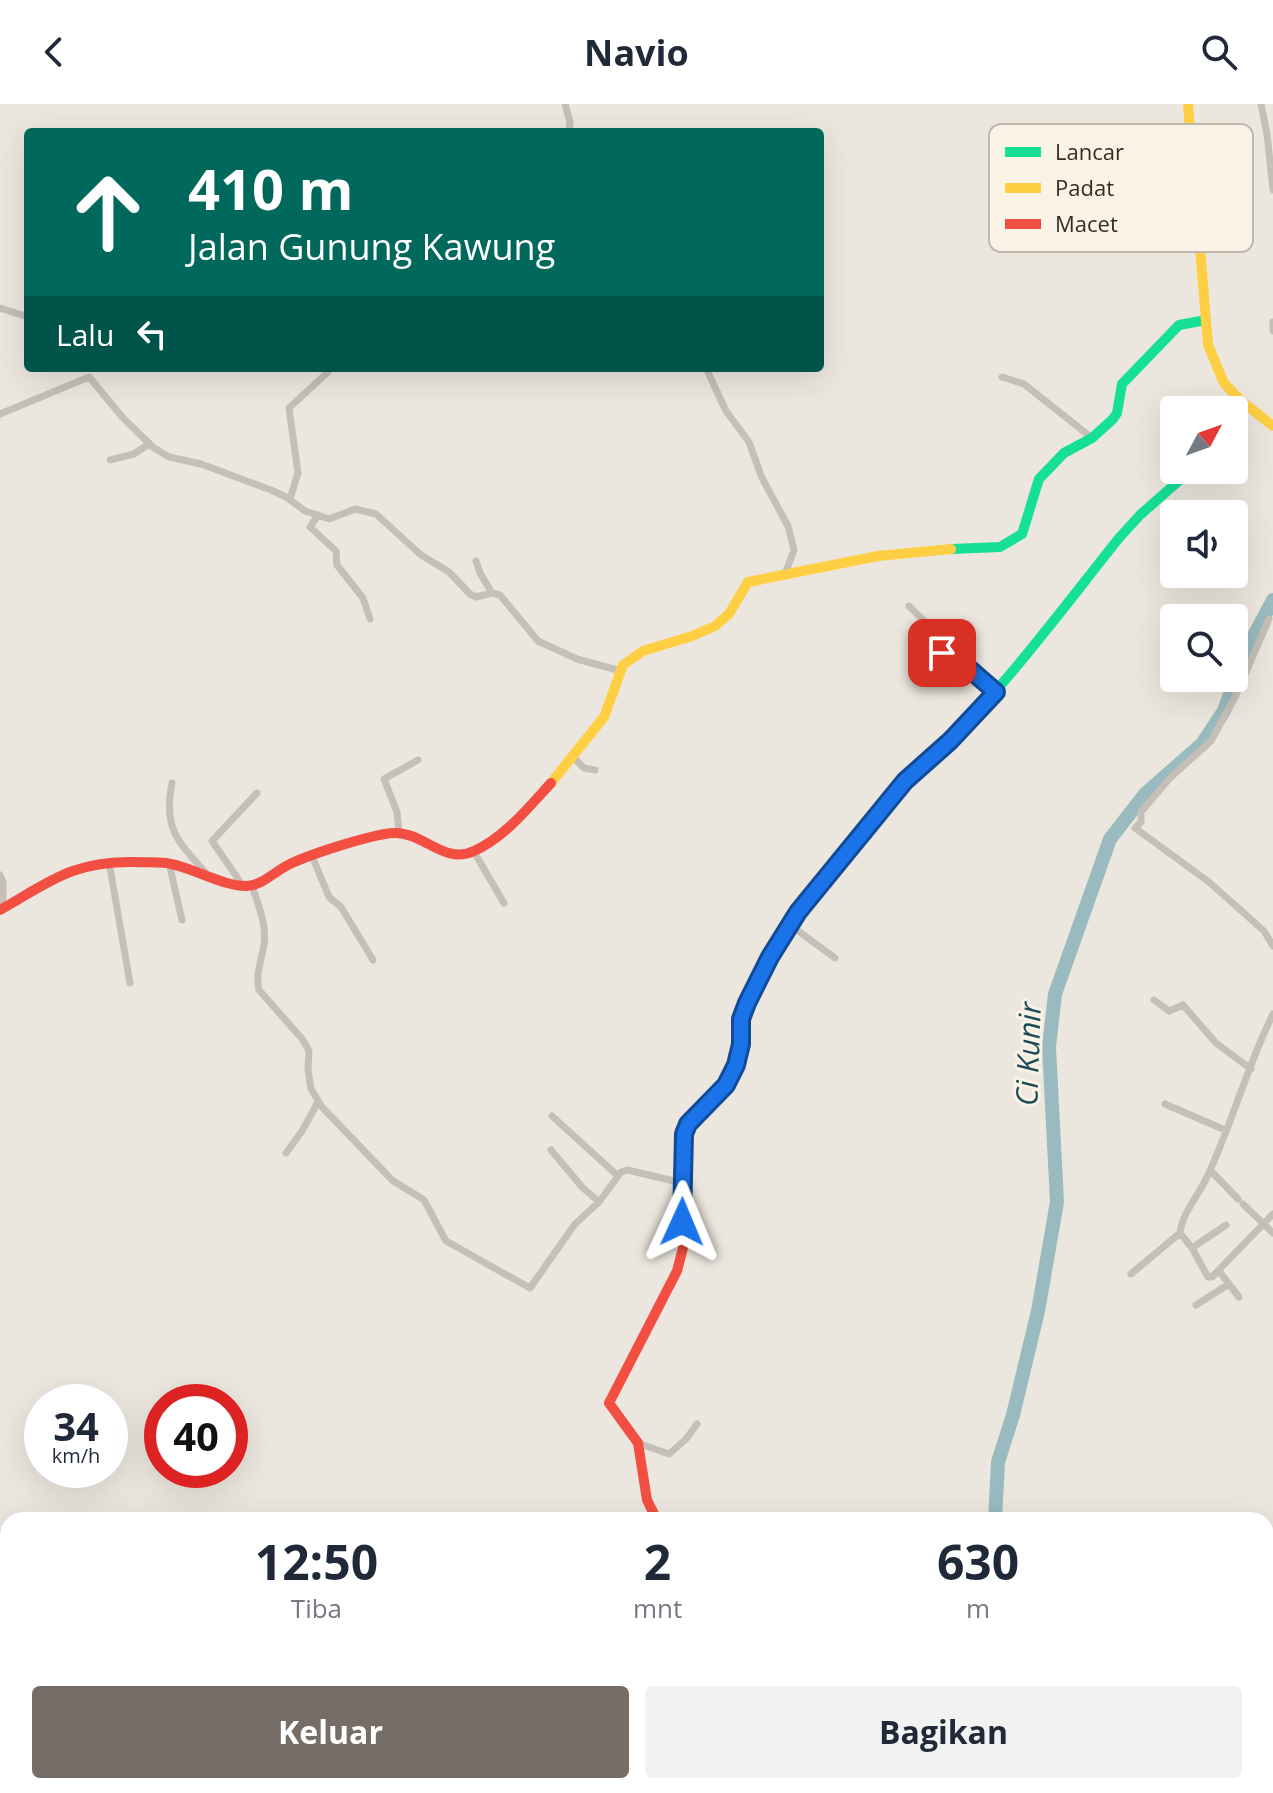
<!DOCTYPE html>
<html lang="id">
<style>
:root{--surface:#fff;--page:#f2f2f3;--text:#1f2937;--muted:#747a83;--accent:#756d66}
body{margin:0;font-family:"Open Sans",sans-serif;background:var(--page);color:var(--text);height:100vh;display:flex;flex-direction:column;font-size:30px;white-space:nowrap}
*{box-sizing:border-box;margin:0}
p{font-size:26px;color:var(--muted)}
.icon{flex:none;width:44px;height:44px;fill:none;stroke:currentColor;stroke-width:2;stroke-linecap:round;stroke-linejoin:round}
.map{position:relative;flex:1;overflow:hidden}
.panel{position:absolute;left:0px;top:1408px;width:1274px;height:282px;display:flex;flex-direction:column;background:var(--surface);border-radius:24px 24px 0 0;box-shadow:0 8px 32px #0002}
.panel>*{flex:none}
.top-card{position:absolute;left:24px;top:24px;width:800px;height:244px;border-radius:8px;box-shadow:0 8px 32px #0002;background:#00695c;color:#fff;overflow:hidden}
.needle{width:52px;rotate:49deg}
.fabs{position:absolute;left:1160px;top:292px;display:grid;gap:16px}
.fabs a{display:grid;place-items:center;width:88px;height:88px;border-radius:8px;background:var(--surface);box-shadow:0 8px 32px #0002;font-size:40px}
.speed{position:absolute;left:24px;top:1280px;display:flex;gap:16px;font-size:40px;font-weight:700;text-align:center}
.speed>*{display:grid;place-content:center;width:104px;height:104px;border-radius:50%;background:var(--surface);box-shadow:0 8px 32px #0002;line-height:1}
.speed small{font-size:20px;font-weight:400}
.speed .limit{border:12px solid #d22;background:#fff;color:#111}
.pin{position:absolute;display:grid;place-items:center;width:68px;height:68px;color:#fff;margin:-34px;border-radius:16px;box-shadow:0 4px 12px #0006}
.me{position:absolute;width:88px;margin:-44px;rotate:1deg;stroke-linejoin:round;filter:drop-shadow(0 0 6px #0008)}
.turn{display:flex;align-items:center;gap:28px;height:168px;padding:0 32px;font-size:36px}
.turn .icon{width:104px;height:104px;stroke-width:2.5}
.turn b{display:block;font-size:56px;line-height:68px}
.then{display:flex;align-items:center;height:76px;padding:0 32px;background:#0003;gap:16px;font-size:30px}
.eta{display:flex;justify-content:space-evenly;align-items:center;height:136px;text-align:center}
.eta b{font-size:48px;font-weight:700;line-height:56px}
.cta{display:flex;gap:16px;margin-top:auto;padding:16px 32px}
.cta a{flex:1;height:92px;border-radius:8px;background:var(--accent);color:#fff;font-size:32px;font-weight:700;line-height:92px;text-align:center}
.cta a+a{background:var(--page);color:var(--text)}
header{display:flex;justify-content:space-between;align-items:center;height:104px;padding:0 32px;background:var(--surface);font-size:36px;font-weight:700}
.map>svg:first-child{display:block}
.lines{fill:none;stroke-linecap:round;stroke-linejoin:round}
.river{stroke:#99babe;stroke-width:14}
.street{stroke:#c5bfb7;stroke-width:7}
.fast{stroke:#16e098;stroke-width:10}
.slow{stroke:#ffcf43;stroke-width:10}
.jam{stroke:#f24e42;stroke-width:10}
.route-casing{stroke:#114b97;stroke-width:20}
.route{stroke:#1a73e8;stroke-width:14}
.labels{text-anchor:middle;stroke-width:6;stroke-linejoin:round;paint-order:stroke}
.water-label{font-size:30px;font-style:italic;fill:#1a4d59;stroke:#faf2e4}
.key{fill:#faf2e4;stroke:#bfb7ab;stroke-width:2}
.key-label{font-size:22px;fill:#352c26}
</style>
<header><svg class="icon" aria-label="back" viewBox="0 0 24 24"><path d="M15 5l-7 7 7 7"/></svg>Navio<svg class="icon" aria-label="search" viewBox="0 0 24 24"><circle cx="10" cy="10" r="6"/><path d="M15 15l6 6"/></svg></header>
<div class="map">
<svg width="1273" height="1689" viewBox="0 0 1273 1689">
<rect width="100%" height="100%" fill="#ece7de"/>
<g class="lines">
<path class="river" d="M995,1416L998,1358L1013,1311L1038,1207L1057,1098L1049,943L1055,890L1110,735L1145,690L1202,640L1224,607L1243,552L1273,496
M1122,1689L1123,1682"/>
<path class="street" d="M565,0L570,18L569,28
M1261,0L1267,30L1273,86
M0,204L28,213
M1273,218V227
M706,264L726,307L749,338L762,374L788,422L794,446L785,470
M1002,273L1024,280L1092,334
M1229,306L1237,293
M0,310L89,273L124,315L154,344L169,353L201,360L271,386L286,393L305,407L329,415L355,405L376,410L421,451L449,468L470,490L476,493L492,489L500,491L538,537L577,555L621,567
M110,356L134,350L149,340
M290,395L298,369L289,304L328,268
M318,411L310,423L336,447L337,461L363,494L370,515
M476,457L480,469L492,489
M909,502L935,528L944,551L966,562L996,588
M1269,515L1235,593L1211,637L1169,675L1141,708V718L1135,724L1209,778L1264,827L1273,842
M573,653L584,664L595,666
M172,679C163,723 177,737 205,768
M399,728L397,708L384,675L418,656
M474,748L504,799
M312,752L329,793L341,803L373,856
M109,758L130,879
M169,759L182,816
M0,771L3,778V804
M243,782L212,737L257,689
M252,782C258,800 267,821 264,840C262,855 255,870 259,886L303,936L309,947L308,966L311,985L322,1003L392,1076L424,1096L446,1137L530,1184L575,1120L599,1098L621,1068L627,1066L683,1079
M790,821L835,854
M1154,896L1169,907L1183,901L1216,939L1251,965
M1165,1000L1225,1026
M552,1012L618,1072
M551,1046L582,1083L599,1098
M286,1049L302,1027L318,998
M1210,1066L1238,1095
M1243,1100L1273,1129
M1180,1129L1192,1144L1226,1121
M1192,1144L1208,1173H1212L1273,1110
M1219,1167L1239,1193
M1131,1170L1180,1129C1182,1109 1199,1091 1207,1073C1232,1020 1247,962 1273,910
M1196,1201L1229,1180
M638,1339L669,1350L686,1335L697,1320
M0,1606L8,1608
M0,1667L8,1654
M164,1682L181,1689
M696,1682L699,1689
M757,1682L759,1689"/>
<path class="fast" d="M951,445L1000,443L1022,430L1039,375L1064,349L1092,334L1113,315L1117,309L1122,280L1179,221L1206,216
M920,664C996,596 1056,513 1119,434L1140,411L1191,366"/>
<path class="slow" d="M1188,0L1208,241L1224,279L1240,296L1273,322
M551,679L604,613L623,561L643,547L692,532L715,522L729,510L748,478L878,452L951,445
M710,997C726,981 739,963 741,939C742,931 740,922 741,914C745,894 760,871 770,853C806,789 859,734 905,677L920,664"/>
<path class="jam" d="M0,806C51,777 73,757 135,758C146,759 160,757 171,760C193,764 225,783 247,782C263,781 275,767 290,760C311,750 372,730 394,729C424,728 444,761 474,747C504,734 529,703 551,679
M657,1416L647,1396L638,1339L609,1299L677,1167L683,1144L684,1030L688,1020L710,997"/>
</g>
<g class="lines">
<g class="route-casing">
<path id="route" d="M682,1118L684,1030L688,1020L726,981L736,961L741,940V915L747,899L770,853L798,808L905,677L950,637L996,588L966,562L942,549"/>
</g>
<use href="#route" class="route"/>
</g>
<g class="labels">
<g class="water-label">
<text transform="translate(1029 950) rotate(-88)" y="10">Ci Kunir</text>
</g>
</g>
<rect x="989" y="20" width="264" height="128" rx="12" class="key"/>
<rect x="1005" y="43" width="36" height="10" fill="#16e098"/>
<rect x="1005" y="79" width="36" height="10" fill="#ffcf43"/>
<rect x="1005" y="115" width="36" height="10" fill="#f24e42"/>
<g class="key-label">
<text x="1055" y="56">Lancar</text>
<text x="1055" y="92">Padat</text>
<text x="1055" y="128">Macet</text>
</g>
</svg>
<div class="fabs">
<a><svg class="needle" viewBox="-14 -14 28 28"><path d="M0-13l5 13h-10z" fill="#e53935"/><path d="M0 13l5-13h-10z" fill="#747a83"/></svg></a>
<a><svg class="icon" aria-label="sound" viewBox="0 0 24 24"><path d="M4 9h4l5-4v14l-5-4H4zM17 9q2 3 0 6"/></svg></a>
<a><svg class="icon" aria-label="search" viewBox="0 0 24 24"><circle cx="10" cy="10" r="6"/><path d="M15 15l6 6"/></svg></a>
</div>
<div class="speed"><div>34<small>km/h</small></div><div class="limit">40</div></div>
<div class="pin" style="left:942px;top:549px;background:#d93025"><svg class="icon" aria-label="arrive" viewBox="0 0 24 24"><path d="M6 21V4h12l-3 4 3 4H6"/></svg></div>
<svg class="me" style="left:682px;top:1118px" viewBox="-20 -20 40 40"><path d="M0-17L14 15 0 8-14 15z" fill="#1a73e8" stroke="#fff" stroke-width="4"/></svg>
<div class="top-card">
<div class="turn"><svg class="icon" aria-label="ahead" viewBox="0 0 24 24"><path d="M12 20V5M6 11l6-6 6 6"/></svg><div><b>410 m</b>Jalan Gunung Kawung</div></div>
<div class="then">Lalu<svg class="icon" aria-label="left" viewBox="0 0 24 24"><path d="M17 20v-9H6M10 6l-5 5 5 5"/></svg></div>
</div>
<section class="panel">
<div class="eta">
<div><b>12:50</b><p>Tiba</p></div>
<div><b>2</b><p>mnt</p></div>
<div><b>630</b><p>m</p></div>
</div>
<div class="cta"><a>Keluar</a><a>Bagikan</a></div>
</section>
</div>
